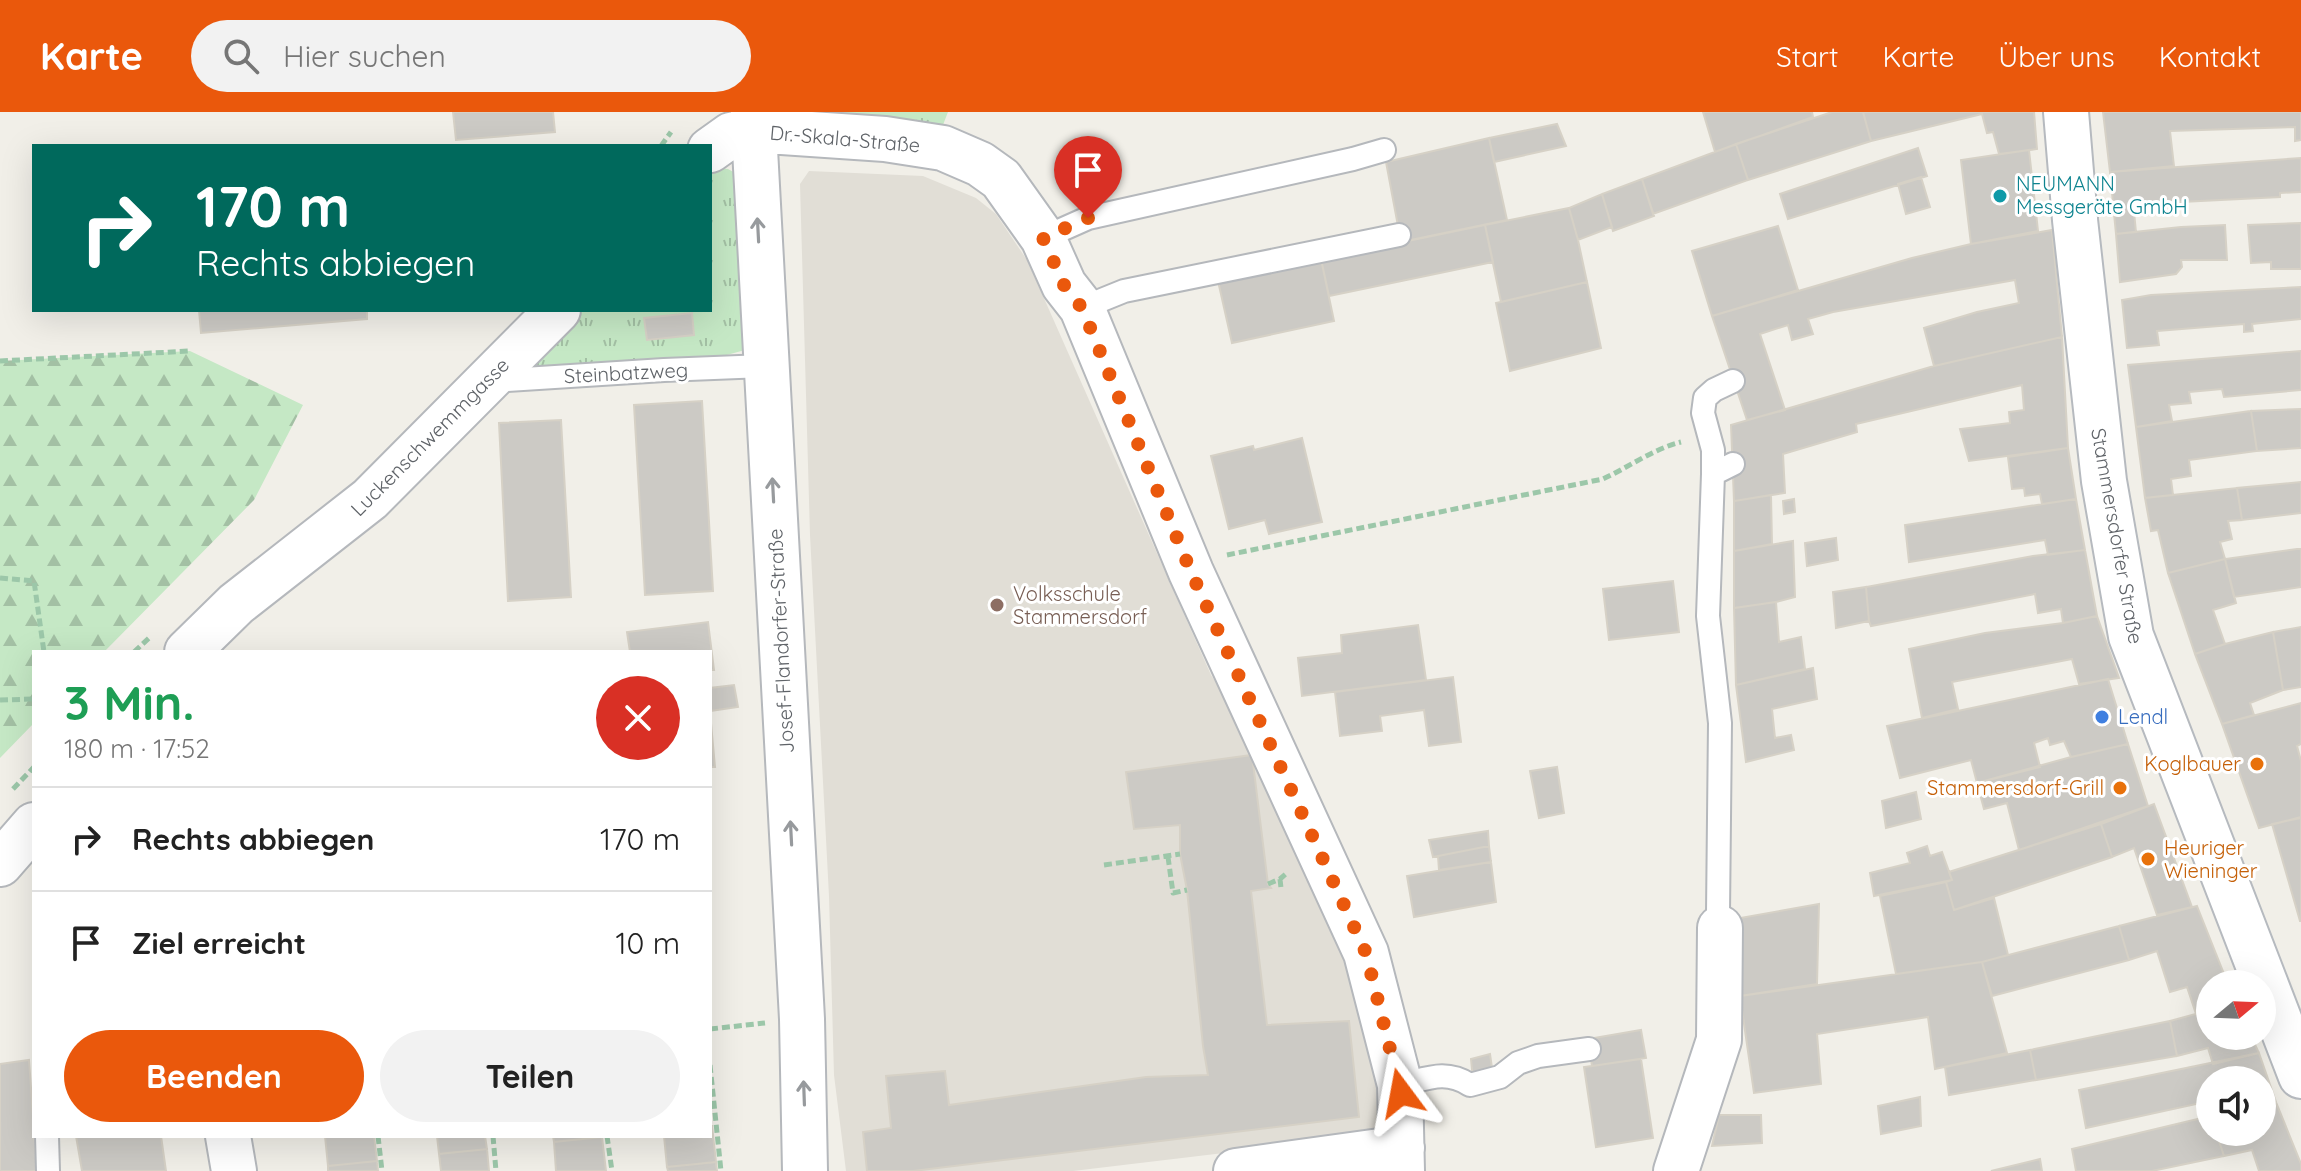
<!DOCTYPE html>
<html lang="de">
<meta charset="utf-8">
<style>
:root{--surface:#fff;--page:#f2f2f2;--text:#222;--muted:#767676;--line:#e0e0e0;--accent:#ea580c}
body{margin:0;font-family:Quicksand,sans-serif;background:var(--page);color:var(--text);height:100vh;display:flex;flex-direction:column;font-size:30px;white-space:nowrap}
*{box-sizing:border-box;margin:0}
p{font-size:26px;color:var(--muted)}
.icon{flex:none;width:44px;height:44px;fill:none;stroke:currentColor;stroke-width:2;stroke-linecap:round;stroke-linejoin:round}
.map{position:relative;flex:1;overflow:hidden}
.sheet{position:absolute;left:32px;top:538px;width:680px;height:488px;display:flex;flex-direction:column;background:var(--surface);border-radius:0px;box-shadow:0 8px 32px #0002}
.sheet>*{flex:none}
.banner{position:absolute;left:32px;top:32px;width:680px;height:168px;border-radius:0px;box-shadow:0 8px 32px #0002;background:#00695c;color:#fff;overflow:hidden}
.needle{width:52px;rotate:71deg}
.buttons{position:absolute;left:2196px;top:858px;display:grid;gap:16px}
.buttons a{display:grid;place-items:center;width:80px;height:80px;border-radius:50%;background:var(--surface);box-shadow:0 8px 32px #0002;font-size:40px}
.pin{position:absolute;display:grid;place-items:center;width:68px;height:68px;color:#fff;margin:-82px -34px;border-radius:50% 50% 50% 0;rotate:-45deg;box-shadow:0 0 8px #0007}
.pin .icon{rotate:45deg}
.me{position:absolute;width:88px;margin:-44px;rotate:347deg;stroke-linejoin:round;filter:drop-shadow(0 0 6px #0008)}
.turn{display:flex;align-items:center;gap:28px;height:168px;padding:0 32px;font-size:36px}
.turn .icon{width:104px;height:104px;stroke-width:2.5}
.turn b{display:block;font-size:56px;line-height:68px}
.round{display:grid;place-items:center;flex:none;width:84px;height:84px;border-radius:42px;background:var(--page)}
.overview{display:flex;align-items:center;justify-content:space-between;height:136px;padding:0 32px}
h1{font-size:48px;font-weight:700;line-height:60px;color:#1e9e55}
.primary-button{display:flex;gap:16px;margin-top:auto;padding:16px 32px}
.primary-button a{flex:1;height:92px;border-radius:48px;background:var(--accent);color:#fff;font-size:32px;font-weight:700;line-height:92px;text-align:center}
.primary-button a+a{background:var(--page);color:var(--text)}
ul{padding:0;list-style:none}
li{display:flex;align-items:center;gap:24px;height:104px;padding:0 32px;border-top:2px solid var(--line)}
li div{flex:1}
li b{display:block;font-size:30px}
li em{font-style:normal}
header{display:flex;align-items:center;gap:48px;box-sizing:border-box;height:112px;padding:0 40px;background:var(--accent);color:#fff}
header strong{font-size:38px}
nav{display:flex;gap:44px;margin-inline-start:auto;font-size:28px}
.search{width:560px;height:72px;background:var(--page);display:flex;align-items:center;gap:20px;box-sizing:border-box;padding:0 28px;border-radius:44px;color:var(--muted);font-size:30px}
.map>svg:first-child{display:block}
.education{fill:#e1ded6}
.grass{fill:url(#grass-tufts)}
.forest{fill:url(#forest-firs)}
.building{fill:#cccac5;stroke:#d6d1c6;stroke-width:2}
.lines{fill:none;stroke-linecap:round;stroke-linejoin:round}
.service-casing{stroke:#b5b8bc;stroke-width:26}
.minor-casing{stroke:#b5b8bc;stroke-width:48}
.secondary-casing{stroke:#b6babf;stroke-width:48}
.path{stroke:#9cc7a9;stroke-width:5;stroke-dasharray:8 4;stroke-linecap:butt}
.service{stroke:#fff;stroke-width:22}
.minor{stroke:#fff;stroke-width:44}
.secondary{stroke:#fff;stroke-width:44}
.oneway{stroke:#979a9d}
.route{stroke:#ea580c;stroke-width:14;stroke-dasharray:0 25.2}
.culture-dot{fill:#0f9aa8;stroke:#fff;stroke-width:3}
.education-dot{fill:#8d6e63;stroke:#fff;stroke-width:3}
.shop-dot{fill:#3f7fe0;stroke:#fff;stroke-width:3}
.food-dot{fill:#e8710a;stroke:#fff;stroke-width:3}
.labels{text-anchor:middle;stroke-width:6;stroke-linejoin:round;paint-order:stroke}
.street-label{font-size:20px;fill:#5f6368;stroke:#fff}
.culture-label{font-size:20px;fill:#0d838f;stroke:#fff;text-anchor:start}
.education-label{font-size:20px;fill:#785e54;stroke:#fff;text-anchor:start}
.shop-label{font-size:20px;fill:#366cbe;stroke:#fff;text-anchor:start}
.food-label{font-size:20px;fill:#c56008;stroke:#fff;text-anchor:end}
</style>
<header>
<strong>Karte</strong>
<div class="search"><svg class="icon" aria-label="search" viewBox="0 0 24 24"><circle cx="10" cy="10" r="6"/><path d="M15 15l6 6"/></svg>Hier suchen</div>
<nav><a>Start</a><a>Karte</a><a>Über uns</a><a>Kontakt</a></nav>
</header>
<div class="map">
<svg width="2301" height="1059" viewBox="0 0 2301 1059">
<defs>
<pattern id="grass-tufts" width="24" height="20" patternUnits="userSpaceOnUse" patternTransform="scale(2)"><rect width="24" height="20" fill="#c5e8c5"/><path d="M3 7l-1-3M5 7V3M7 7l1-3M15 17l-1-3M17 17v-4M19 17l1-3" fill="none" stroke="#a3c0a4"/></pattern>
<pattern id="forest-firs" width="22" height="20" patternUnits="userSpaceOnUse" patternTransform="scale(2)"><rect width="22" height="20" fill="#c5e8c5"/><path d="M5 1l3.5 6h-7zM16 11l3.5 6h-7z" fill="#a3c0a4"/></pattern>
</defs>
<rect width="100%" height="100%" fill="#f1efe8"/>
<path class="education" d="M809,59L923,64L976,86L996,102L1027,148L1211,563L1251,621L1365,882L1384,1022L1073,1059H846L834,963L829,784L810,423L800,72Z"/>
<path class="grass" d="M786,0H948L941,18Z
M718,56L728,57L737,62L745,238L723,244L521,258L578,198H710V60Z"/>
<path class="forest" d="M190,239L303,293L254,388L104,540H34V611L0,646V249Z"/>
<path class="building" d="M453,0H553L555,20L456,28Z
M1703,0H1812L1813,5L1715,40Z
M1832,0H1863L1871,29L1748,68L1736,32Z
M1863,0H2034L2037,37L1999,42L1993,20L1987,21L1982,2L1871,29Z
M2103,0H2301V28L2295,29V15L2170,19L2174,54L2110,60Z
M1557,12L1566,34L1494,50L1489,26Z
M1489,26L1507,108L1401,130L1386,50Z
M1736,32L1748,68L1653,102L1642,67Z
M1918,36L1927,64L1788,107L1780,82Z
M2029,38L2038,119L1971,132L1961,48Z
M2301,46V80L2280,81V85L2161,91L2162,98L2134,100L2136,120L2116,122L2110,60Z
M1921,65L1930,95L1906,102L1898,72Z
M1642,67L1654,104L1613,119L1602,82Z
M1602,82L1612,115L1578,128L1569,96Z
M1569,96L1578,128L1587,170L1501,190L1485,113Z
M2301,111V157H2271V150L2251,151L2248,113Z
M1485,113L1493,150L1329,184L1321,147Z
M2225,113L2227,148H2181L2182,155L2176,162L2120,170L2116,122L2181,115Z
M1778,114L1798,178L1712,204L1692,139Z
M2052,118L2062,225L1934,254L1924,216L1977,200L2019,191L2015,168L1833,200L1808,207L1813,222L1792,228L1788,213L1760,222L1785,298L1747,308L1712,204L1912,146L1971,132Z
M1321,147L1334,209L1232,231L1218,169Z
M1587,170L1601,236L1510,259L1496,191Z
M2301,175V207L2252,212L2253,219L2244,220V212L2157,219L2159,233L2127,236L2122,188L2151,183Z
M199,198H367V207L201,221Z
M692,201L694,223L647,228L644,206Z
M2062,225L2068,336L1969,349L1960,317L2010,311L2009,300L2024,298L2022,273L1856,312L1857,320L1783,342L1785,381L1734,389L1731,313L1934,254Z
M2301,239V278L2224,285L2222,277L2189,280L2191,291L2169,293L2172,309L2136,315L2128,253Z
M702,289L713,479L645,483L634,293Z
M2301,297V336L2257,339L2251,299Z
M2251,299L2257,339L2189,348L2191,364L2171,367L2173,383L2145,386L2136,315Z
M561,308L571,485L508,489L499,311Z
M1302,326L1322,410L1269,422L1265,408L1229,417L1211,344L1253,334L1254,338Z
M2068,336L2076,387L2042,392L2040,382L2025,384L2024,376L2012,377L2008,345Z
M2301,370V401L2242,408L2237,376Z
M2237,376L2242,408L2228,409L2232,427L2220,430L2225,447L2168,461L2158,418L2151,419L2145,386Z
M1771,383L1772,432L1734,439V389Z
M1794,387L1795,400L1784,402L1783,389Z
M2076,387L2085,438L2048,443L2045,428L1909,450L1905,413Z
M1836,426L1838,448L1807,454L1805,431Z
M1793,429L1795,485L1776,490L1734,496V439Z
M2297,437H2301V475L2234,485L2225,447Z
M2085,438L2097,504L2063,511L2061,497L2038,501L2035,482L1871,514L1869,509L1866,475L2033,444Z
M2225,447L2236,491L2213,498L2225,532L2195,542L2168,461Z
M1673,469L1679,520L1609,528L1603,477Z
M1866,475L1869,509L1836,516L1833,480Z
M1776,490L1779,530L1801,525L1805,557L1736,573L1734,496Z
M2097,504L2119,566L2079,572L2072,547L1952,570L1958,597L1922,606L1909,537L1985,521L2063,511Z
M708,510L714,558H710V540H630L627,520Z
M1418,513L1426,568L1302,584L1298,546L1342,541L1341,523Z
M2301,515V575L2283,578L2273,520Z
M2273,520L2283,578L2250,591L2254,603L2222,612L2195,542L2225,532Z
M1813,556L1817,587L1772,597L1775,626L1791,623L1794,638L1746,650L1736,573Z
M1453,565L1461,630L1429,634L1424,598L1380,604L1382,619L1340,624L1335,580Z
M2108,567L2128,632L2071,645L2064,629L2050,633L2048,626L2034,631L2040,655L1977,671L1971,648L1900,666L1887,614Z
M734,573L738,595L710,599V576Z
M2301,591V632L2297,634L2301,649V705L2259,716L2222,612Z
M710,600L715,655H710Z
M2128,632L2148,694L2019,738L2007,691L1984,697L1977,671L2071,645Z
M1252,643L1268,772L1271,776L1251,779L1267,913L1349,909L1359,1005L913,1059H867L863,1020L891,1016L886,964L945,959L949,993L1146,965L1208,963L1203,934L1187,778L1180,742V713L1134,717L1126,660Z
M1557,655L1564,701L1539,706L1530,659Z
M1916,680L1921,707L1886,716L1882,689Z
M2154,692L2192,795L2157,803L2134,736L2112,745L2101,712Z
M2301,706V809H2300L2272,712Z
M2101,712L2112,745L1954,798L1946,770L1952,768L1949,760Z
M1488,719L1489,734L1433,745L1429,728Z
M1489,734L1491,750L1439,758L1438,744Z
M1927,734L1930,744L1942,740L1952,768L1874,784L1870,761L1910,751L1907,741Z
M1491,750L1496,790L1414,805L1407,764Z
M1946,770L1954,798L1994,786L2008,843L1982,850L1896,862L1880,784Z
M1819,792L1817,872L1740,884V806Z
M2197,794L2228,872H2210V898L2196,902L2187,875L2170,880L2157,839L2129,848L2119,814Z
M2119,814L2129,848L1992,884L1982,850Z
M1982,850L2007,941L1935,957L1928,905L1817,922L1821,972L1754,981L1740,884Z
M2210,898V924H2251L2259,941L2213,952L2208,936L2177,944L2170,909Z
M2170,909L2177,944L2036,968L2030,938Z
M1641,918L1646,946L1592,954L1588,927Z
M2030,938L2036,968L1949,983L1945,955Z
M2259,941L2276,990L2262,992V968H2210V989L2086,1016L2079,978Z
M1490,942L1493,963L1473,968L1471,947Z
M1641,947L1653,1026L1596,1035L1584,955Z
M29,948L37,1059H0V952Z
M1920,985L1921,1014L1881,1022L1878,994Z
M2276,990L2301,1052V1059H2259L2252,1038L2224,1044L2216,1020H2262V992Z
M1719,1003H1761L1762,1031L1712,1034Z
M2210,1004V1020H2216L2224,1044L2152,1059H2076L2072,1037Z
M710,1014H712L716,1050L667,1055L664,1024H710Z
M76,1024H161L166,1059H82Z
M325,1024H374L377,1049L328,1054Z
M437,1024H485L487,1037L439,1042Z
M553,1024H602V1025L554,1030Z
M602,1025L606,1059H556L554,1030Z
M487,1037L489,1059H441L439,1042Z
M2040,1047L2042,1059H1991Z
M377,1049L378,1059H328V1054Z
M716,1050L717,1059H668L667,1055Z"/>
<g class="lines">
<g class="service-casing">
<path id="service" d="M1043,126L1088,106L1353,47L1384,38
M1082,196L1124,179L1399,123
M492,269L664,258L766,254
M1713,362V338L1703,301L1705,286L1714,278L1733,269
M1720,816L1718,801L1720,611L1708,504L1713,362L1733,352
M1400,973C1427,967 1445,957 1470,973L1500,965L1518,951L1538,944L1589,937
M47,1024L48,1059"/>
</g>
<g class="minor-casing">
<path id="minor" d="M753,0L802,907L805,1059
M710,38L731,23L752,18L885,27L943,36L980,52L1001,67L1043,126L1064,173L1082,196L1191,460L1366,841L1400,973L1402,1059
M187,540L236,492L370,387L558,198
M0,752L34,713
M228,1024L234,1059
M1236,1059L1402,1036
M1676,1059L1719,928L1720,816"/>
</g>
<g class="secondary-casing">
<path id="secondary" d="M2066,0L2075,108L2104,369L2131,524L2301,964"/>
</g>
<path class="path" d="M661,34L671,20
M0,249L190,239
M1227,443L1603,367C1629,355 1653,337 1681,330
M0,466L34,469L44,540
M134,540L149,526
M0,588L34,587
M13,677L34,655
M1168,745L1173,781L1187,778
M1104,753L1180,742
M1280,767L1281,776
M1268,772L1280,767L1287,761
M710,917L765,911
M710,953L721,1059
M378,1024L382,1059
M493,1024L496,1059
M607,1024L612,1059"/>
<use href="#service" class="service"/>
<use href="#minor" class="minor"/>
<use href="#secondary" class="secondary"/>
</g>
<defs><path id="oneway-shaft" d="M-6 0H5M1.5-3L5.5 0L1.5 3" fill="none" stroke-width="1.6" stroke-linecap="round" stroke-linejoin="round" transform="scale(2)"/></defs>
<g class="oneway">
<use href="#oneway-shaft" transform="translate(758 118) rotate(-93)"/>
<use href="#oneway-shaft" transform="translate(773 378) rotate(-93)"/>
<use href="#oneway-shaft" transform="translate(791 721) rotate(-93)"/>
<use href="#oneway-shaft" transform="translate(804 981) rotate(-92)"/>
</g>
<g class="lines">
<path class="route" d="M1088,106L1043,126L1064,173L1082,196L1191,460L1366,841L1401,981"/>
</g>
<circle class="culture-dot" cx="2000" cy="84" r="8"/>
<circle class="education-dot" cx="997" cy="493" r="8"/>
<circle class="shop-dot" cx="2102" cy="605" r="8"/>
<g class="food-dot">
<circle cx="2257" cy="652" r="8"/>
<circle cx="2120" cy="676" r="8"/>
<circle cx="2148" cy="747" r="8"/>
</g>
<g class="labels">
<g class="street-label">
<text transform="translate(845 27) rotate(5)" y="7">Dr.-Skala-Straße</text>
<text transform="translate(626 261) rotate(-3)" y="7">Steinbatzweg</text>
<text transform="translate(430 325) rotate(-45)" y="7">Luckenschwemmgasse</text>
<text transform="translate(2117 424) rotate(80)" y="7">Stammersdorfer Straße</text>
<text transform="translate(781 529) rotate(-93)" y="7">Josef-Flandorfer-Straße</text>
</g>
<g class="culture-label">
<text x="2016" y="79">NEUMANN<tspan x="2016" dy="23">Messgeräte GmbH</tspan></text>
</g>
<g class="education-label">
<text x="1013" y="489">Volksschule<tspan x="1013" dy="23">Stammersdorf</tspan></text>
</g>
<g class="shop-label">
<text x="2118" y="612">Lendl</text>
</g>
<g class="food-label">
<text x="2241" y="659">Koglbauer</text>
<text x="2104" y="683">Stammersdorf-Grill</text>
<text x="2164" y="743" text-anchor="start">Heuriger<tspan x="2164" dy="23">Wieninger</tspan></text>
</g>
</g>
</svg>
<div class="buttons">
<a><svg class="needle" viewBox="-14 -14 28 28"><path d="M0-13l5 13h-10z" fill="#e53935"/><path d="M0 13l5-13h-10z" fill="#767676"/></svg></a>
<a><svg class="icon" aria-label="sound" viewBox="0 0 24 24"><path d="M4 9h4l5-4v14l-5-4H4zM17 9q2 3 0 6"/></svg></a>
</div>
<div class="pin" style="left:1088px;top:106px;background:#d93025"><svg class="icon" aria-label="arrive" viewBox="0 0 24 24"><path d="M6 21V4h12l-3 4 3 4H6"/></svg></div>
<svg class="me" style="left:1401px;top:981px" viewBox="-20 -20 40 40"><path d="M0-17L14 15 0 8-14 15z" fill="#ea580c" stroke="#fff" stroke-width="4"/></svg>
<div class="banner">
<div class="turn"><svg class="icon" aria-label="right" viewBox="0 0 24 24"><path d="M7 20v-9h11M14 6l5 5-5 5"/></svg><div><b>170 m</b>Rechts abbiegen</div></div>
</div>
<section class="sheet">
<div class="overview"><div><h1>3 Min.</h1><p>180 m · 17:52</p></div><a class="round" style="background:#d93025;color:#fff"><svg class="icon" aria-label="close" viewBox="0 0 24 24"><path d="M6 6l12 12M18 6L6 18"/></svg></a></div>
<ul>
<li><svg class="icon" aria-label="right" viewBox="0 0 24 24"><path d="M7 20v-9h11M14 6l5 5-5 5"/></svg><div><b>Rechts abbiegen</b></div><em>170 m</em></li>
<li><svg class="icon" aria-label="arrive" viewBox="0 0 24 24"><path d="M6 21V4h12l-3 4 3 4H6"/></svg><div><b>Ziel erreicht</b></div><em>10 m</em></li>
</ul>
<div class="primary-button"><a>Beenden</a><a>Teilen</a></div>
</section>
</div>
